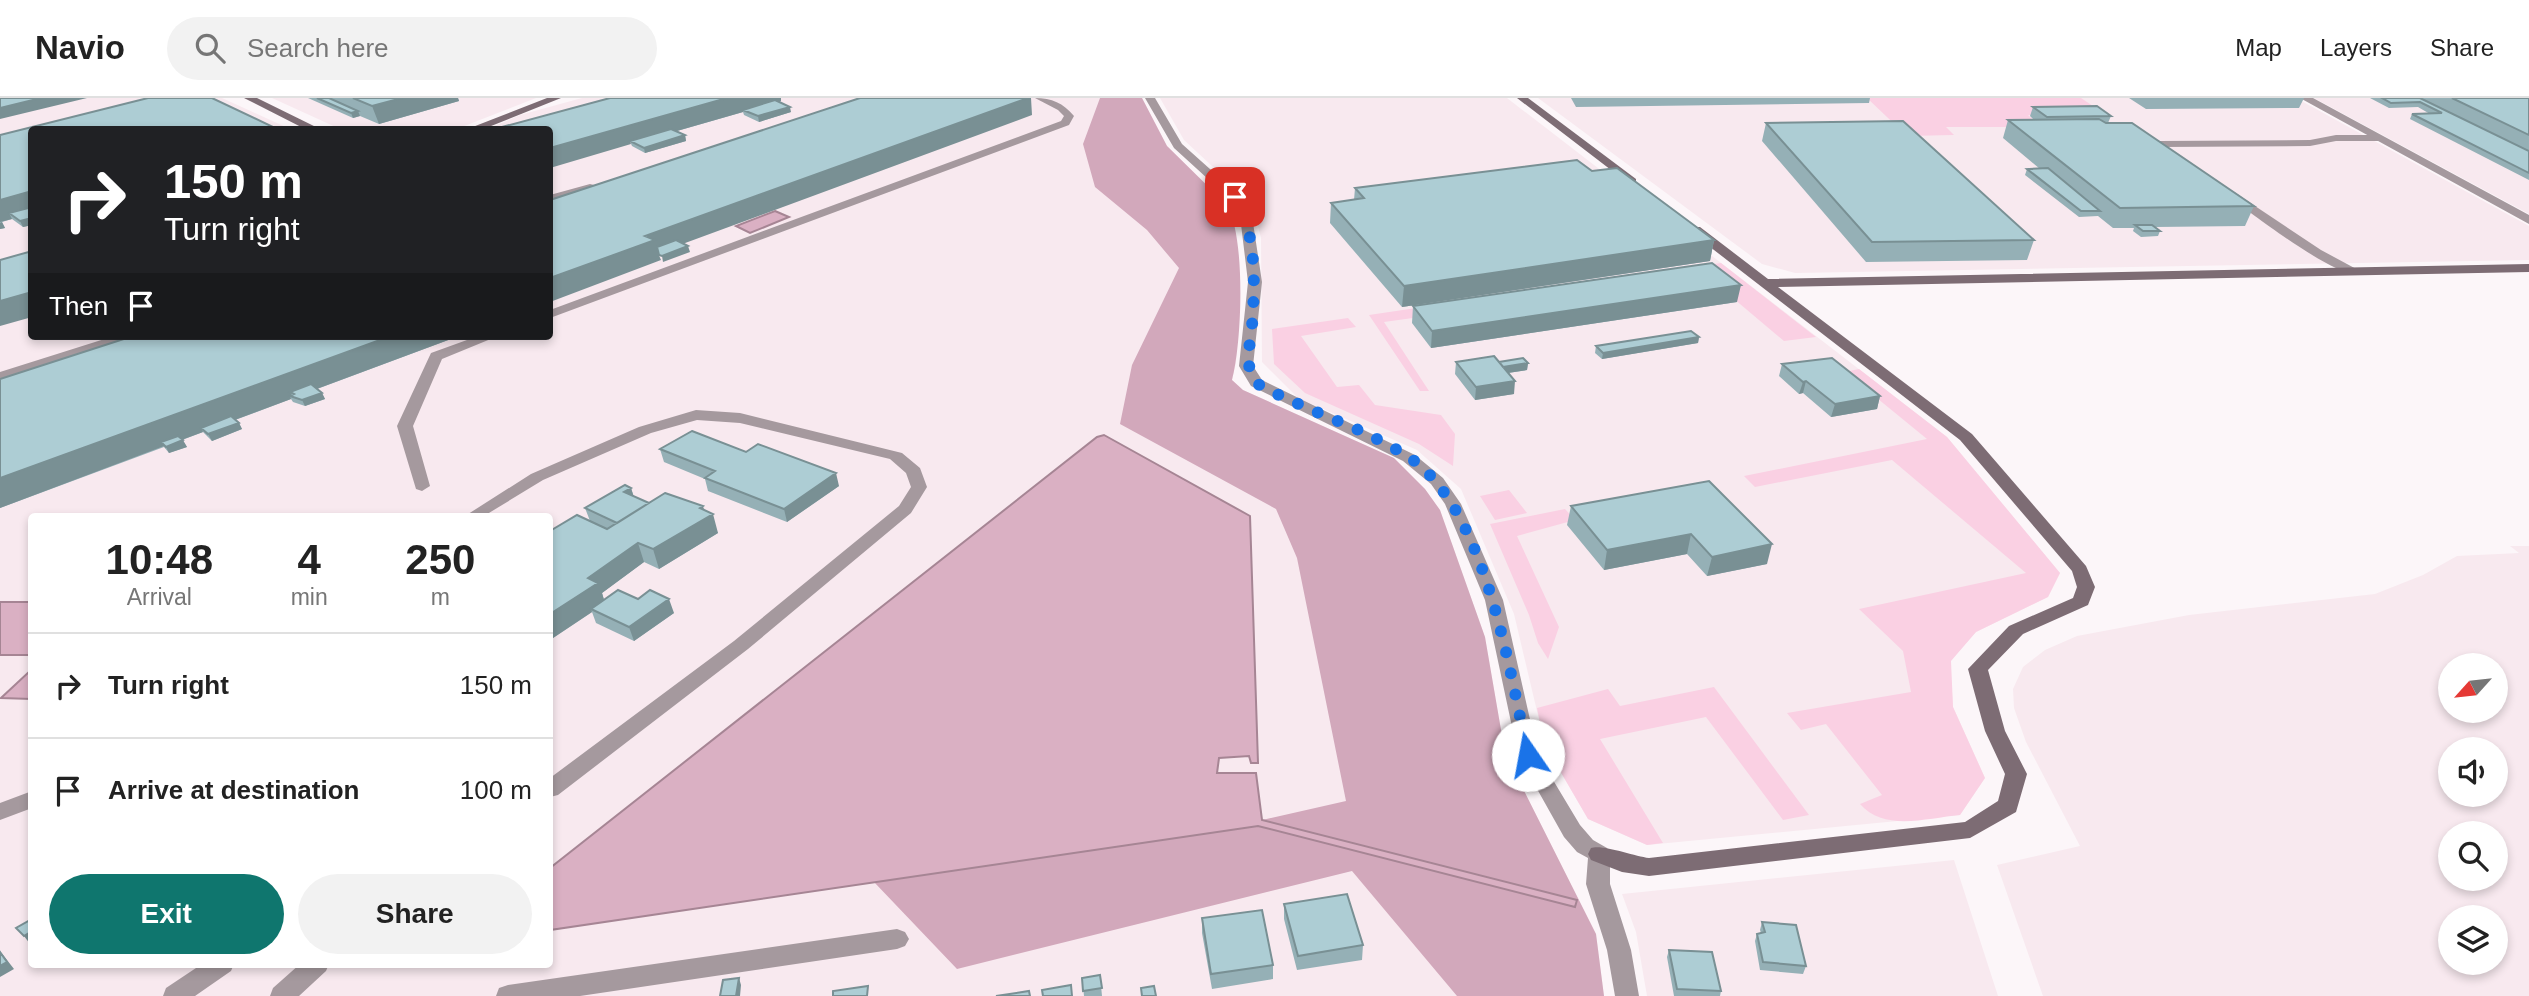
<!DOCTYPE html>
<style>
:root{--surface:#fff;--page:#f2f2f2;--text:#222;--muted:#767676;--line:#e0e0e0;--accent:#0f766e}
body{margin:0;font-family:Arial,sans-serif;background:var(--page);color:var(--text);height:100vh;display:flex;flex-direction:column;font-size:26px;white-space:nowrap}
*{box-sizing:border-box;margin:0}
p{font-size:23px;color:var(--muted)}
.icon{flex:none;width:38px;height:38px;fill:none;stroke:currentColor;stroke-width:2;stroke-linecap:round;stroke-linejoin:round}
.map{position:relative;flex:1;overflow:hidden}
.panel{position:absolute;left:28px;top:415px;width:525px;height:455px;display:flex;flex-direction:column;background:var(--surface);border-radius:7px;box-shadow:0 4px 10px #0003}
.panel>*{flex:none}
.hud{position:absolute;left:28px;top:28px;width:525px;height:214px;border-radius:7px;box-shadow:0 4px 10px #0003;background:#202124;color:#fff;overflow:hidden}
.needle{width:46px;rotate:243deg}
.tools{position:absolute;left:2438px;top:555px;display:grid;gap:14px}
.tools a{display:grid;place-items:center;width:70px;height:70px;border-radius:50%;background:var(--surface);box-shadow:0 4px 10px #0003;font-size:35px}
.pin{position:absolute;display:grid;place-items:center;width:60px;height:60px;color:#fff;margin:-30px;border-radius:14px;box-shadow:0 4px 10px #0006}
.me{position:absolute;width:77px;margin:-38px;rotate:348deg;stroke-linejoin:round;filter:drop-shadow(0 0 5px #0008)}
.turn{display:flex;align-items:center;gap:24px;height:147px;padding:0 21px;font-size:32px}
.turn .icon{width:91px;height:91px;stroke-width:2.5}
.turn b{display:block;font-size:49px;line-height:60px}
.then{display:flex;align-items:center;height:66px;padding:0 21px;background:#0003;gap:14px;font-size:26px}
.eta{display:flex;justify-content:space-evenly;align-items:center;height:119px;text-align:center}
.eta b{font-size:42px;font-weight:700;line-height:49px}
.cta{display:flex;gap:14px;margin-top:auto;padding:14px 21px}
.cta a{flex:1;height:80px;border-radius:42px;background:var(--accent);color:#fff;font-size:28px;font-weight:700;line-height:80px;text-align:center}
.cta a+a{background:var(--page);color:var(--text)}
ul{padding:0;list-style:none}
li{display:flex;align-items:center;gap:21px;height:105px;padding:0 21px;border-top:2px solid var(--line)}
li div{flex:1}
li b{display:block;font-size:26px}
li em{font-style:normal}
header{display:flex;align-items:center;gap:42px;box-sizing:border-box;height:98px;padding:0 35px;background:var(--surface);border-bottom:2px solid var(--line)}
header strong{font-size:33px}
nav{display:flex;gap:38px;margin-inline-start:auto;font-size:24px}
.search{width:490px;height:63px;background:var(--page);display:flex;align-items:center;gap:18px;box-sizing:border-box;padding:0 24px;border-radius:38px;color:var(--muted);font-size:26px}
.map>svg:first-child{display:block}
.built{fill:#f8e9ef;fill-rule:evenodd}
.green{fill:#fad0e3}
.forest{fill:#d2a8bb}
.water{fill:#dab0c3;stroke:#a68594;stroke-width:2}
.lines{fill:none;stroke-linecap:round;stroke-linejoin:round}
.lane{fill:#a5999e;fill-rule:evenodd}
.street{fill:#a5999e;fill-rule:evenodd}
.secondary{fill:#7d6c74;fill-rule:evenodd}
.wall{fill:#95b0b6}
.shaded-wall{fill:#799094}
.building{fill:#adcdd4;stroke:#799094;stroke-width:2}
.route{stroke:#1a73e8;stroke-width:12;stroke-dasharray:0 21.6}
</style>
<header>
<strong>Navio</strong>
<div class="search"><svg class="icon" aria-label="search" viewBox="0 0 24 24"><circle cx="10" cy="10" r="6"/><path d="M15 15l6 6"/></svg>Search here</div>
<nav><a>Map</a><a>Layers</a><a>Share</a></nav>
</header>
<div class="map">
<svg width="2529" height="898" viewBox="0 0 2529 898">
<rect width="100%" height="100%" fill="#fcf6f9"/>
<path class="built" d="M0,0H222L290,31L32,32L31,158L0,166Z
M272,0H536L454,32L340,31Z
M582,0H1142L1167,48L1227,107L1234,119L1240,198L1236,265L1232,282L1243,292L1394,360L1425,391L1440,412L1485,539L1505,655L1596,836L1604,898H0V182L31,173L32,238H550V32L488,31L520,17ZM32,418H550V866H32Z
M1160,0H1507L1947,339L2060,475L2048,499L1976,534L1950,563L1953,609L1985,680L1960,717L1647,747L1588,721L1545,647L1514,516L1461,391L1417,352L1298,300L1262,264L1261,140L1255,116L1226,81L1184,42Z
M1538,0H2296L2529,128V162L1795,175L1762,166Z
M2314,0H2529V116Z
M2510,448H2529V898H2043L1997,767L2080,748L2026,644L2014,610L2013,591L2023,569L2045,552L2077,538L2189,517L2375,496L2423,477L2457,458L2519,455ZM2450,567H2496V612H2450ZM2450,651H2496V696H2450ZM2450,735H2496V780H2450ZM2450,819H2496V864H2450Z
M1954,762L1998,898H1647L1636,834L1622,796Z"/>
<path class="green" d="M1867,0H2081L2105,16L2028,17L2041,29H1946L1954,37L1907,38Z
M1721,165L1816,239L1784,243L1708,179L1384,224L1429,293H1420L1369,217Z
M1348,220L1356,229L1301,238L1337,289L1359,287L1375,307L1441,317L1455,336L1453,368L1419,346L1305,295L1274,266L1272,231Z
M1859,271L1947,339L2060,475L2048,499L1976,534L1951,563L1953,609L1985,680L1960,717C1927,720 1884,734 1860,706L1882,697L1826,626L1801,632L1787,615L1911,594L1903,553L1859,511L2026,475L1892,362L1755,389L1744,378L1927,341L1845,274Z
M1509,392L1527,415L1495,422L1480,398Z
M1565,411L1575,422L1517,438L1559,529L1548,561L1538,545L1529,517L1490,426Z
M1714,589L1809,717L1783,722L1706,619L1600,641L1663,745L1647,747L1588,721L1545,647L1537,610L1608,591L1620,608Z"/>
<path class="forest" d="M1100,0H1142L1167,48L1227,107C1246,140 1242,245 1232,282L1243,292L1394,360L1425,391L1440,412L1485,539L1505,655L1596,836L1604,898H1457L1352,773L957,871L874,784L1258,728L1262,722L1346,703L1297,460L1276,411L1120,326L1132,267L1179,170L1147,132L1095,89L1083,46Z"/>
<path class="water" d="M775,113L789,119L750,135L736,128Z
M1104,337L1250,418L1258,665H1251L1249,658L1219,660L1217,675H1256L1262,722L1577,802L1575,809L1258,728L550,832V770L1097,339Z
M0,504H31V557H0Z
M31,572V601L1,600Z"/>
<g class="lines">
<path class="lane" d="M1035,0C1052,0 1063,5 1074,18L1069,27L550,220V212L1061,23L1064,18L1058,12Z
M2336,37H2378L2383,40L2378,43H2336L2310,48L2160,49L2155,46L2160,43L2310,42Z
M590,86L594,87V91L550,104V97Z
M2234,94L2321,152L2360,173L2359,176C2335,180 2253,116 2230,100L2228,98Z
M114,238H135L0,283V274Z
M478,238H498L442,261L413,328L430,388L422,393L416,391L397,328L431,255Z
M696,312L740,315L902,355L920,370L927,389L911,415L748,551L558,697L550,699V680L734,543L899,408L911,389L906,375L890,361L740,325L697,322L651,335L543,382L484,418H465L531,376L639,329Z
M32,693V710L0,722V705Z
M897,831L905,834L909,841L905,848L897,851L580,898H496L499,890L508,887Z
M202,866H234L231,873L195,898H163L166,890Z
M300,866H329L326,873L299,898H270L273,890Z"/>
<path class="street" d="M1145,0H1155L1182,46L1239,97L1252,118L1262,184L1253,268L1262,282L1415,357L1443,380L1461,406L1503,502L1538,657L1580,727L1593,742L1607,750L1610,756V786L1631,852L1639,898H1615L1607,852L1586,786L1588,760L1577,754L1564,739L1518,657L1485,502L1445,406L1431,386L1403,363L1251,288L1239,268L1248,184L1240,118L1230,101L1174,50Z
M2300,0H2313L2529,117V126Z"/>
<path class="secondary" d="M244,0H257L322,32H307Z
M547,0H561L481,32H465Z
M1517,0H1528L1636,81V85H1628Z
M1692,129H1700L1768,181L2529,166V174L1778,189L1972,336L2086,468L2095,489L2088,507L2023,536L1988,572L2005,633L2027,676L2016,714L1970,740L1649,778L1622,774L1591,762L1588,756L1591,750C1602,746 1634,758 1649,760L1965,724L1998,703L2005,676L1985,633L1968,571L2009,528L2073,500L2077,489L2072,473L1960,342L1692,135Z"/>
</g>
<path class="wall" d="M148,0H212L271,28L273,32H32V127L23,129L12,121L2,124L5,130L0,131V37Z
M308,0H458L459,3L379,26L360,18L353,20Z
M610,0H781V3L779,4L791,14L759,24L744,17L743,14L677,33L685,37L686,43L645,55L632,48Z
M1571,0H1870L1869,5L1576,9Z
M2129,0H2304L2299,10L2146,11Z
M2370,0H2529V82L2410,21L2412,16H2430L2418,9L2389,10Z
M2033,9L2111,18L2108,25L2254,108L2245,128L2155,129L2160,133L2158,138L2141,139L2133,133L2134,130H2113L2098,118L2079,119L2025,77L2027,71H2040L2003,40L2008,22H2034L2030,18Z
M1766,25L2034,142L2027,162L1866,164L1762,43Z
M1355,90L1714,142L1710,163L1402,209L1330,125L1331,105L1354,102Z
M1737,204L1431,250L1412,225L1413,208Z
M133,238H459L317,291L322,295L325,301L305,308L293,304L291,301L235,322L239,325L242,331L212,343L203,334L182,342L187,349L169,355L164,349L0,410V281Z
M1699,239L1698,245L1602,261L1595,255L1596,248Z
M1456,264H1499L1528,265L1527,272L1508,275L1514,296L1475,302L1455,276Z
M1782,266L1880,298L1877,311L1831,319L1803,295L1799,296L1779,278Z
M660,351L746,354L839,388L787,424L708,393L705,381L664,364Z
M1709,383L1767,466L1707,478L1687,456L1604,472L1567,427L1571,408Z
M631,390L634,399L649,405L704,412L718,435L659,471L644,464L602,495L604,502L638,501L674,515L634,543L596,525L592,514L550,542V433L590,423L585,410Z
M1284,806L1363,847L1362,862L1297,872L1284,821Z
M1202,820L1273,867V881L1212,891L1202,835Z
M1762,824L1806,868L1803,876L1760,872L1755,843L1757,836L1761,835L1760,832Z
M1669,852L1721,893L1720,898H1674L1667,859Z
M1100,877L1102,898H1084L1082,880Z"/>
<path class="shaded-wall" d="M41,0H87L0,21V10Z
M402,0H458L459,3L379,26L372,8Z
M727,0H781V3L746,13L743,12V14L635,45L630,43L631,46L550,70V50Z
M1028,0H1031L1032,17L658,155L661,162L550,204V180L645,138Z
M790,9L791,14L759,24L758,18Z
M358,13L360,18L353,20L351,15Z
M271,28L273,32H258Z
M685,37L686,43L645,55L644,50Z
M32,93V116L9,115L12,121L0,124V102Z
M32,120V127L23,129L20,123Z
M2,124L5,130L0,131V125Z
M1714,142L1710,163L1402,209L1404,188Z
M688,148L690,154L663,164L662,158Z
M1741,187L1737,204L1431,250L1432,233Z
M32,194V219L0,228V203Z
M391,238H459L295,299L294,296L290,294L293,299L290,298L291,301L205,333L201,330L203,334L165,348L161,344L164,348L0,410V380Z
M1699,239L1698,245L1602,261L1603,255Z
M1528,265L1527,272L1501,276L1502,269Z
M1515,283L1514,296L1475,302L1476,289Z
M1806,283L1803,295L1799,296L1803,284Z
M322,295L325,301L305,308L302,302Z
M1880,298L1877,311L1831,319L1835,306Z
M239,325L242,331L212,343L208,336Z
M183,342L187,349L169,355L166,349Z
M836,375L839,388L787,424L784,411Z
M631,390L635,403L624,394Z
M703,408L706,419L713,416L718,435L659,471L653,451Z
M1691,436L1687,456L1604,472L1607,452Z
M638,445L644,464L602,495L605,505L591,511L592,514L550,542V516L588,480Z
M1772,446L1767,466L1707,478L1712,459Z
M669,501L674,515L634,543L629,529Z
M32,833V845L30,846L24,838Z
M0,853L14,871L0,879Z
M739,880L741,887L740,898H736Z"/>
<path class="building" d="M0,0H41L0,10Z
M148,0H212L271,28L258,32H32V93L0,102V37Z
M317,0H329L358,13L351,15Z
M353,0H402L372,8Z
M610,0H727L550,50V32H491Z
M860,0H1028L645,138L655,142L550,180V102Z
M2382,0H2420L2529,53V75L2412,16L2442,15L2420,4L2391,5Z
M2452,0H2529V37Z
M775,2L790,9L758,18L743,12Z
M2097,8L2111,18L2047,19L2033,9Z
M2099,21L2106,25H2132L2254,108L2120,110L2008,22Z
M1903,23L2034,142L1872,144L1766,25Z
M671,31L685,37L644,50L630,43Z
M1577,62L1592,73L1617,70L1714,142L1404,188L1331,105L1364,100L1355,90Z
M2048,70L2100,113H2081L2027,71Z
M32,109V120L20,123L9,115Z
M2135,127H2152L2160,133H2143Z
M676,142L688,148L662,158L659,157L657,149Z
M32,153V194L0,203V162Z
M1712,165L1741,187L1432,233L1413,208Z
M1691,233L1699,239L1603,255L1596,248Z
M133,238H391L0,380V281Z
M1494,258L1515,283L1476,289L1456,264Z
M1523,260L1528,265L1503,269L1499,264Z
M1832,260L1880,298L1835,306L1806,283L1803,284L1782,266Z
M311,286L322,295L302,302L290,298L294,296L290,294Z
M231,318L239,325L208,336L201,330Z
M692,333L746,354L758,346L836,375L784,411L705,380L715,373L660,351Z
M178,338L183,342L166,349L161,344Z
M1709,383L1772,446L1712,459L1691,436L1607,452L1571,408Z
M625,387L631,390L624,394L649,405L617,425L585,410Z
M665,395L703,408L700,410L713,416L653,451L638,445L588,480L598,485L550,516V433L577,417L607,431Z
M618,492L638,501L650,492L669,501L629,529L591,511Z
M1347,796L1363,847L1298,858L1284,806Z
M1262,812L1273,867L1211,876L1202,820Z
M32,821V833L24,838L16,830Z
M1762,824L1796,827L1806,868L1763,864L1757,836L1765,834Z
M1669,852L1712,854L1721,893L1677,891Z
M0,854L7,864L0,868Z
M1100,877L1102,890L1083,893L1082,880Z
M739,880L736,898H720L723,882Z
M1071,887L1072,898H1043L1042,892Z
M868,888L867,898H833V893Z
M1154,888L1156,898H1142L1141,890Z
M1029,893L1030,898H996Z"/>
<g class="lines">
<path class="route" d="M1235,99C1257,136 1255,186 1252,228C1250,253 1243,262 1256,285C1305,313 1364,329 1410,360C1486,412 1509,571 1528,657"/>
</g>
</svg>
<div class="tools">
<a><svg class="needle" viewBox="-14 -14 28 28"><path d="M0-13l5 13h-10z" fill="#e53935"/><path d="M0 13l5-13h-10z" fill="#767676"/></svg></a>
<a><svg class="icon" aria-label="sound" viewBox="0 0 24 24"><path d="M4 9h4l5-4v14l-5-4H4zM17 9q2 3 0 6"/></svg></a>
<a><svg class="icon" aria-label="search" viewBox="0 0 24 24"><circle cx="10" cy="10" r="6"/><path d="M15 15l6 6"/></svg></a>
<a><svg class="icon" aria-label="layers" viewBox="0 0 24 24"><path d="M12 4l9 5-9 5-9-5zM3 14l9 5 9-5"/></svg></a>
</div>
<div class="pin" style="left:1235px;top:99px;background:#d93025"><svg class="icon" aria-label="arrive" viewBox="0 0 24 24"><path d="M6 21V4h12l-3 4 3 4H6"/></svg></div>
<svg class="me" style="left:1528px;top:657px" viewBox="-20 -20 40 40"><circle r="19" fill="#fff"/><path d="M0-13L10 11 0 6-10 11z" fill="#1a73e8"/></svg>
<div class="hud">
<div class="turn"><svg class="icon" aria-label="right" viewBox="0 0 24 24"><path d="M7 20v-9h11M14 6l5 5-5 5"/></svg><div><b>150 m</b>Turn right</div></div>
<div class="then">Then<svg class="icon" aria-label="arrive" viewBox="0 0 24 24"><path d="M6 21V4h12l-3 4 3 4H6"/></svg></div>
</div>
<section class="panel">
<div class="eta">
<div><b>10:48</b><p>Arrival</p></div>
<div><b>4</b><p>min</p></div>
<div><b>250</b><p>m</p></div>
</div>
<ul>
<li><svg class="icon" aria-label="right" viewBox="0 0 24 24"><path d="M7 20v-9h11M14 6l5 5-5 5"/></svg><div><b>Turn right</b></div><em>150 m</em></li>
<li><svg class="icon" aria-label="arrive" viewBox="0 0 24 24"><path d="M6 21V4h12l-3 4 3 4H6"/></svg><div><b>Arrive at destination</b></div><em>100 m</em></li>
</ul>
<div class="cta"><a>Exit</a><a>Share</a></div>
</section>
</div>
